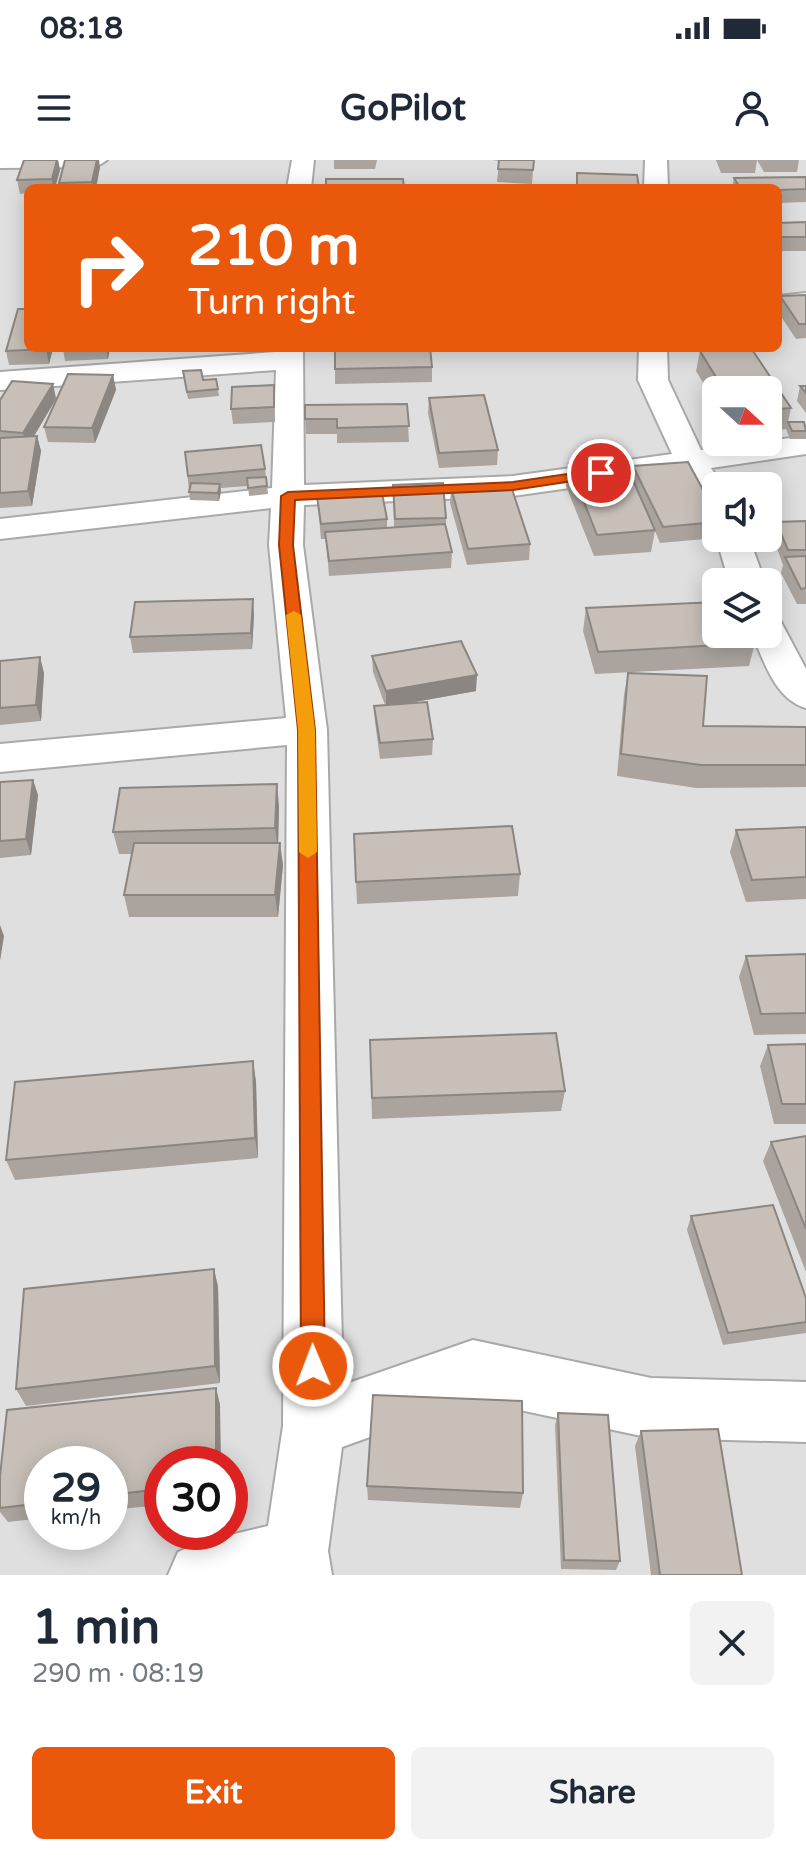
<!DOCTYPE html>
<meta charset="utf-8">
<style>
:root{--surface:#fff;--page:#f2f2f3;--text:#1f2937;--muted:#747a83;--accent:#ea580c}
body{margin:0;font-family:"Varela Round",sans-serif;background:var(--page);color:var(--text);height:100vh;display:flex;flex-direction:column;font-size:30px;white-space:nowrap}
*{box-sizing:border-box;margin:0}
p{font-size:26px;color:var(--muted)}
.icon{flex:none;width:44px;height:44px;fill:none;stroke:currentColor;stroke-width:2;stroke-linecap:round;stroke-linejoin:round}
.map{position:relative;height:1415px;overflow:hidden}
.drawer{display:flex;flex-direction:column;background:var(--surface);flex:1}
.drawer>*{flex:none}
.hud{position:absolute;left:24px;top:24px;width:758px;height:168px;border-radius:12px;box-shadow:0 4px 20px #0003;background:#ea580c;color:#fff;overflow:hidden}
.needle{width:52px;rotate:111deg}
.tools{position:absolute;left:702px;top:216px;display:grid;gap:16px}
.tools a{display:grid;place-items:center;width:80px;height:80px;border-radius:12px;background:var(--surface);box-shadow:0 4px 20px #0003;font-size:40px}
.speed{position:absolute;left:24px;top:1286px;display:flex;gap:16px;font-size:40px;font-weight:700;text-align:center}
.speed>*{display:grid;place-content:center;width:104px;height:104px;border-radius:50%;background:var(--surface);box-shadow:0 4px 20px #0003;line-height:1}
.speed small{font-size:20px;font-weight:400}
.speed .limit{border:12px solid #d22;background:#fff;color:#111}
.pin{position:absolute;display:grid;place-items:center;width:68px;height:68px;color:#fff;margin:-34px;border:4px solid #fff;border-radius:50%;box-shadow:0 2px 8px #0007}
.me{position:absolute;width:88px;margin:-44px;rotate:359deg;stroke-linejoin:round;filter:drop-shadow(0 0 6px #0008)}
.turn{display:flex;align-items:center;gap:28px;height:168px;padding:0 32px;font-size:36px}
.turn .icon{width:104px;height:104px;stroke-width:2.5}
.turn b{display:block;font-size:56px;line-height:68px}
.round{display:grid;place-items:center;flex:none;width:84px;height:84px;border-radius:12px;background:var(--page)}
.overview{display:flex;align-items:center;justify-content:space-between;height:136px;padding:0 32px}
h1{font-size:48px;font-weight:700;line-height:60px}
.cta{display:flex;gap:16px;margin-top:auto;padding:16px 32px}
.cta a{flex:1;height:92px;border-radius:12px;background:var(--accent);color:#fff;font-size:32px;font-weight:700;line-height:92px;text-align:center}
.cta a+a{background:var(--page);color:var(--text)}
.status{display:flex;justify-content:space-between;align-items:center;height:56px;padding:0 40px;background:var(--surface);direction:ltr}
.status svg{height:22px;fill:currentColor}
header{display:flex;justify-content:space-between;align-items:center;height:104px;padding:0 32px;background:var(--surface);font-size:36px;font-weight:700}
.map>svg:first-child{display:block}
.residential{fill:#e0dfdf;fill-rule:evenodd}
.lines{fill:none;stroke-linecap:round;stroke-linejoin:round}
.minor-casing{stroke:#a9a9a9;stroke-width:4}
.minor{fill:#fff;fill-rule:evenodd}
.wall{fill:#aba49e}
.shaded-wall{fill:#8b8681}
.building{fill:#c7bfb8;stroke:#8b8681;stroke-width:2}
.route{fill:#ea580c;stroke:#983908;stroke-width:2}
.slow{fill:#f59e0b}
</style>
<div class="status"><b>08:18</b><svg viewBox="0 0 49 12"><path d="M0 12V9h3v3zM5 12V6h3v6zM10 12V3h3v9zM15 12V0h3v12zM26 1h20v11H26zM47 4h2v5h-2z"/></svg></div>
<header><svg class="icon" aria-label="menu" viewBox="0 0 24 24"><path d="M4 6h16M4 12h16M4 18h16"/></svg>GoPilot<svg class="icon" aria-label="person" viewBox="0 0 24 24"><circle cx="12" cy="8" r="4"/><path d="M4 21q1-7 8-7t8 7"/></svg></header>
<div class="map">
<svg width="806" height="1415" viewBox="0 0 806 1415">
<rect width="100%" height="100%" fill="#f2efe9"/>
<path class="residential" d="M0,0H806V1415H0ZM28,28H778V188H28ZM716,230H768V282H716ZM716,326H768V378H716ZM716,422H768V474H716ZM42,1304H110V1372H42ZM162,1304H230V1372H162Z"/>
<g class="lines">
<g class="minor-casing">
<path id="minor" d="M0,0H107L96,7L0,8Z
M292,0H314L311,28H287Z
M645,0H667L668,28H644Z
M806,133V149L778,152V136Z
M275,188H303L304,325L513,316L672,294L638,220L639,188H667L668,220L701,290L806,276V294L711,308L723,326H716V351L704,348L682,312L513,336L304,345L303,385L327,570L343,1225L473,1180L651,1218L806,1222V1282L651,1278L473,1240L342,1287L328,1391L332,1415H168L178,1392L201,1382L268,1366L283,1266L287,585L0,612V584L286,558L269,385L271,348L0,379V359L272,328L276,210L0,230V212L275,192Z
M716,377L749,378L765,422H729Z
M768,459L781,462L806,509V548C775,539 764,501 752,474H768Z"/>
</g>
<use href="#minor" class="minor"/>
</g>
<path class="wall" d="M24,0H58L60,10L55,28H28V33L20,34L17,20Z
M334,0H377L375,9H334Z
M492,0H534L532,24L497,22L499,1Z
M716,0H799L797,12H764L757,0L755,13H721Z
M100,7L96,28H60L59,23Z
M577,13L639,27V28H576Z
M806,17V42L778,43V28H732L734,18Z
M806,62V91H778V63Z
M806,135V178L796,179L778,152L780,136Z
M28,188H53L49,204L9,205L6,191Z
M63,188H110L108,199L65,201Z
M180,188H280L279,190H180Z
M736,188H751L791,248L788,262H804L806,266V279H790L786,269L768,271V230H716V244L696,211L700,191Z
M432,207V222L335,224V209Z
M183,211L218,229L219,236L188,239Z
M113,215L116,230L95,283L48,282L44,267Z
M53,224L56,239L33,277L37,276L41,291L32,346L0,348V240Z
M274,225L275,262L233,264L231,249Z
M800,226H806V253L797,241Z
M429,238L498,290L497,305L439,308L428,253Z
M407,244L409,282L337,283V274H306L305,259Z
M185,292L265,309L268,334L249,336L248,326L221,328L219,341L190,340Z
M569,304L632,318L633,306L716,354V378L660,383L655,371L651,392L594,396L566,326Z
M393,325L446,358V367L452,392L451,408L329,416L326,379H321L317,337L387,359V368L394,367Z
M451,328L530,384L529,400L467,405L450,343Z
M806,361V444H797L781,413L783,405L773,377L776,362Z
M586,448L755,483L749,506L595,514L583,471Z
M254,455L252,489L133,493L130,477Z
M372,496L476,531L404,544L433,579L432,595L380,599L375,562L374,546L385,545L373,512Z
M0,501L44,513L41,561L0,565Z
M628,513L703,566L806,567V627L696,628L617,616L624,535Z
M33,620L38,635L31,695L0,698V622Z
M279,646L278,683L283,705L278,757H129L124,735L132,694H119L113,672Z
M806,667V739L746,742L730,692L736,670Z
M354,674L520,714L518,736L357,744Z
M806,794V874L754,875L739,817L746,796Z
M370,880L565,931L561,951L372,959Z
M806,884V964H774L760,906L768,885Z
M253,901L256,922L258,998L15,1020L6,1000Z
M806,976V1112L763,1001L771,982Z
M691,1056L806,1138V1173L723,1185L687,1070Z
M214,1109L218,1127L220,1223L26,1246L16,1229Z
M216,1228L220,1245L162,1304V1345L110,1350V1304H42V1358L8,1362L0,1352V1316Z
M558,1253L620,1401L616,1410L561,1409L555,1265Z
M641,1271L742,1415H651L635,1286Z
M367,1326L523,1333L520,1348L368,1340Z"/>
<path class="shaded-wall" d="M57,0H58L60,10L55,28H53L52,19Z
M97,0H99L100,7L96,28H94L92,22Z
M47,188H53L49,204L46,189Z
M106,188H110L108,199Z
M113,215L116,230L95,283L92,268Z
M53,224L56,239L27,288L23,273Z
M37,276L41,291L32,346L28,331Z
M220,324L221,332L219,341L218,333Z
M253,439L254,455L252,489L251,473Z
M40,497L44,513L41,561L36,545Z
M477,515L476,531L386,547V531Z
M33,620L38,635L31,695L26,679Z
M277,624L279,646L278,690L275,668Z
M280,683L283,705L278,757L275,735Z
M0,765L4,776L0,801Z
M253,901L256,922L258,998L255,978Z
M214,1109L218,1127L220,1223L215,1206Z
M216,1228L220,1245L221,1304H216Z"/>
<path class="building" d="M24,0H57L52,19L17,20Z
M65,0H97L92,22L59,23Z
M499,0H534L533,10L498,9Z
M577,13L637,15L639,27L593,28V27L577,26Z
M806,17V29L778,30V28H740L734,18Z
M326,19H403L404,28H326Z
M555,26H569V28H555Z
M806,62V77H778V63Z
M806,135V164H799L780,136Z
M18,149H28V188H47L46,189L6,191Z
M335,188H430L432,207L335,209Z
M736,188H751L791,248L768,250V230H724L700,191Z
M201,210L203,220L216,219L218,229L187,232L183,211Z
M68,214L113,215L92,268L44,267Z
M12,221L53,224L23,273L0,271V240Z
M274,225V247L231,249L232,227Z
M800,226H806V233Z
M484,235L498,290L439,293L429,238Z
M407,244L409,266L337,268V259H305V245Z
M788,262H804L806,271H792Z
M37,276L28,331L0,333V278Z
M261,285L265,309L188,316L185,292Z
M624,300L655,370L597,375L569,304Z
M688,302L716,354V362L663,367L633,306Z
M266,317L267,326L248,328L247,318Z
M191,323L220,324L218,333L189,332Z
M443,323L446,358L395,359L393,325Z
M510,323L530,384L468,389L451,328Z
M382,333L387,359L321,364L317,337Z
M806,361V390H788L776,362Z
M445,364L452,392L329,401L325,372Z
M806,396V428L801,429L785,397Z
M253,439L251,473L130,477L135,442Z
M716,442V474H751L755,483L598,492L586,448Z
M461,481L477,515L386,531L372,496Z
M40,497L36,545L0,548V501Z
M628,513L707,516L703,566L806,567V605H701L621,594Z
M427,542L433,579L380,583L374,546Z
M33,620L26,679L0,681V622Z
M277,624L275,668L113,672L120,628Z
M512,666L520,714L356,722L354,674Z
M806,667V717L752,720L736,670Z
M134,683H280L275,735H124Z
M806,794V853L761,854L746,796Z
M556,873L565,931L372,938L370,880Z
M806,884V944H782L768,885Z
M253,901L255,978L6,1000L15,922Z
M806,976V1069L771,982Z
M773,1045L806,1138V1162L728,1173L691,1056Z
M214,1109L215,1206L16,1229L24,1129Z
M216,1228V1304H162V1329L110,1335V1304H42V1343L0,1348V1316L7,1250Z
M373,1235L522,1241L523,1333L367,1326Z
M558,1253L608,1255L620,1401L564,1400Z
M718,1269L742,1415H660L641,1271Z"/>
<path class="route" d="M601,309L608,313L606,316L513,330L295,340L293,385L315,570L325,1206L322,1214L313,1218L305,1214L301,1206L298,570L279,385L281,336L288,332L513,322Z"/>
<path class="slow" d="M294,451L301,455L315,570L317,692L308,698L299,692L298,570L286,455Z"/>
</svg>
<div class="tools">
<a><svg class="needle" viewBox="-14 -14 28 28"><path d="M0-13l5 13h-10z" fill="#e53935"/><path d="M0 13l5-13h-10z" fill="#747a83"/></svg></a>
<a><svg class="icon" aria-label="sound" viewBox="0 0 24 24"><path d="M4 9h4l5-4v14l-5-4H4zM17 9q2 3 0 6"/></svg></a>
<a><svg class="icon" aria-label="layers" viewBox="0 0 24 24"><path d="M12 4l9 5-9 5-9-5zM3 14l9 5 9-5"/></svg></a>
</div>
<div class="speed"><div>29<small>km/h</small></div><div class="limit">30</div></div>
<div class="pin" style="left:601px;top:313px;background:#d93025"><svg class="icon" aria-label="arrive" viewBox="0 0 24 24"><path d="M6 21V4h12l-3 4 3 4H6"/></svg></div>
<svg class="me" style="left:313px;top:1206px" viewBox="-20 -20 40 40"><circle r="17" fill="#ea580c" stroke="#fff" stroke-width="3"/><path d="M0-11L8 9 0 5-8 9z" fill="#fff"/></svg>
<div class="hud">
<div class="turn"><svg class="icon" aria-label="right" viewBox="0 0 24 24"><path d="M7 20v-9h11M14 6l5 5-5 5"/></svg><div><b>210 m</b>Turn right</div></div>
</div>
</div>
<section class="drawer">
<div class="overview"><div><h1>1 min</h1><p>290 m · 08:19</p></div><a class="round"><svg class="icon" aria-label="close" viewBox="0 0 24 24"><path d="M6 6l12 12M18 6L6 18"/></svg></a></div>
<div class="cta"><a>Exit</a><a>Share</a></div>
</section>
